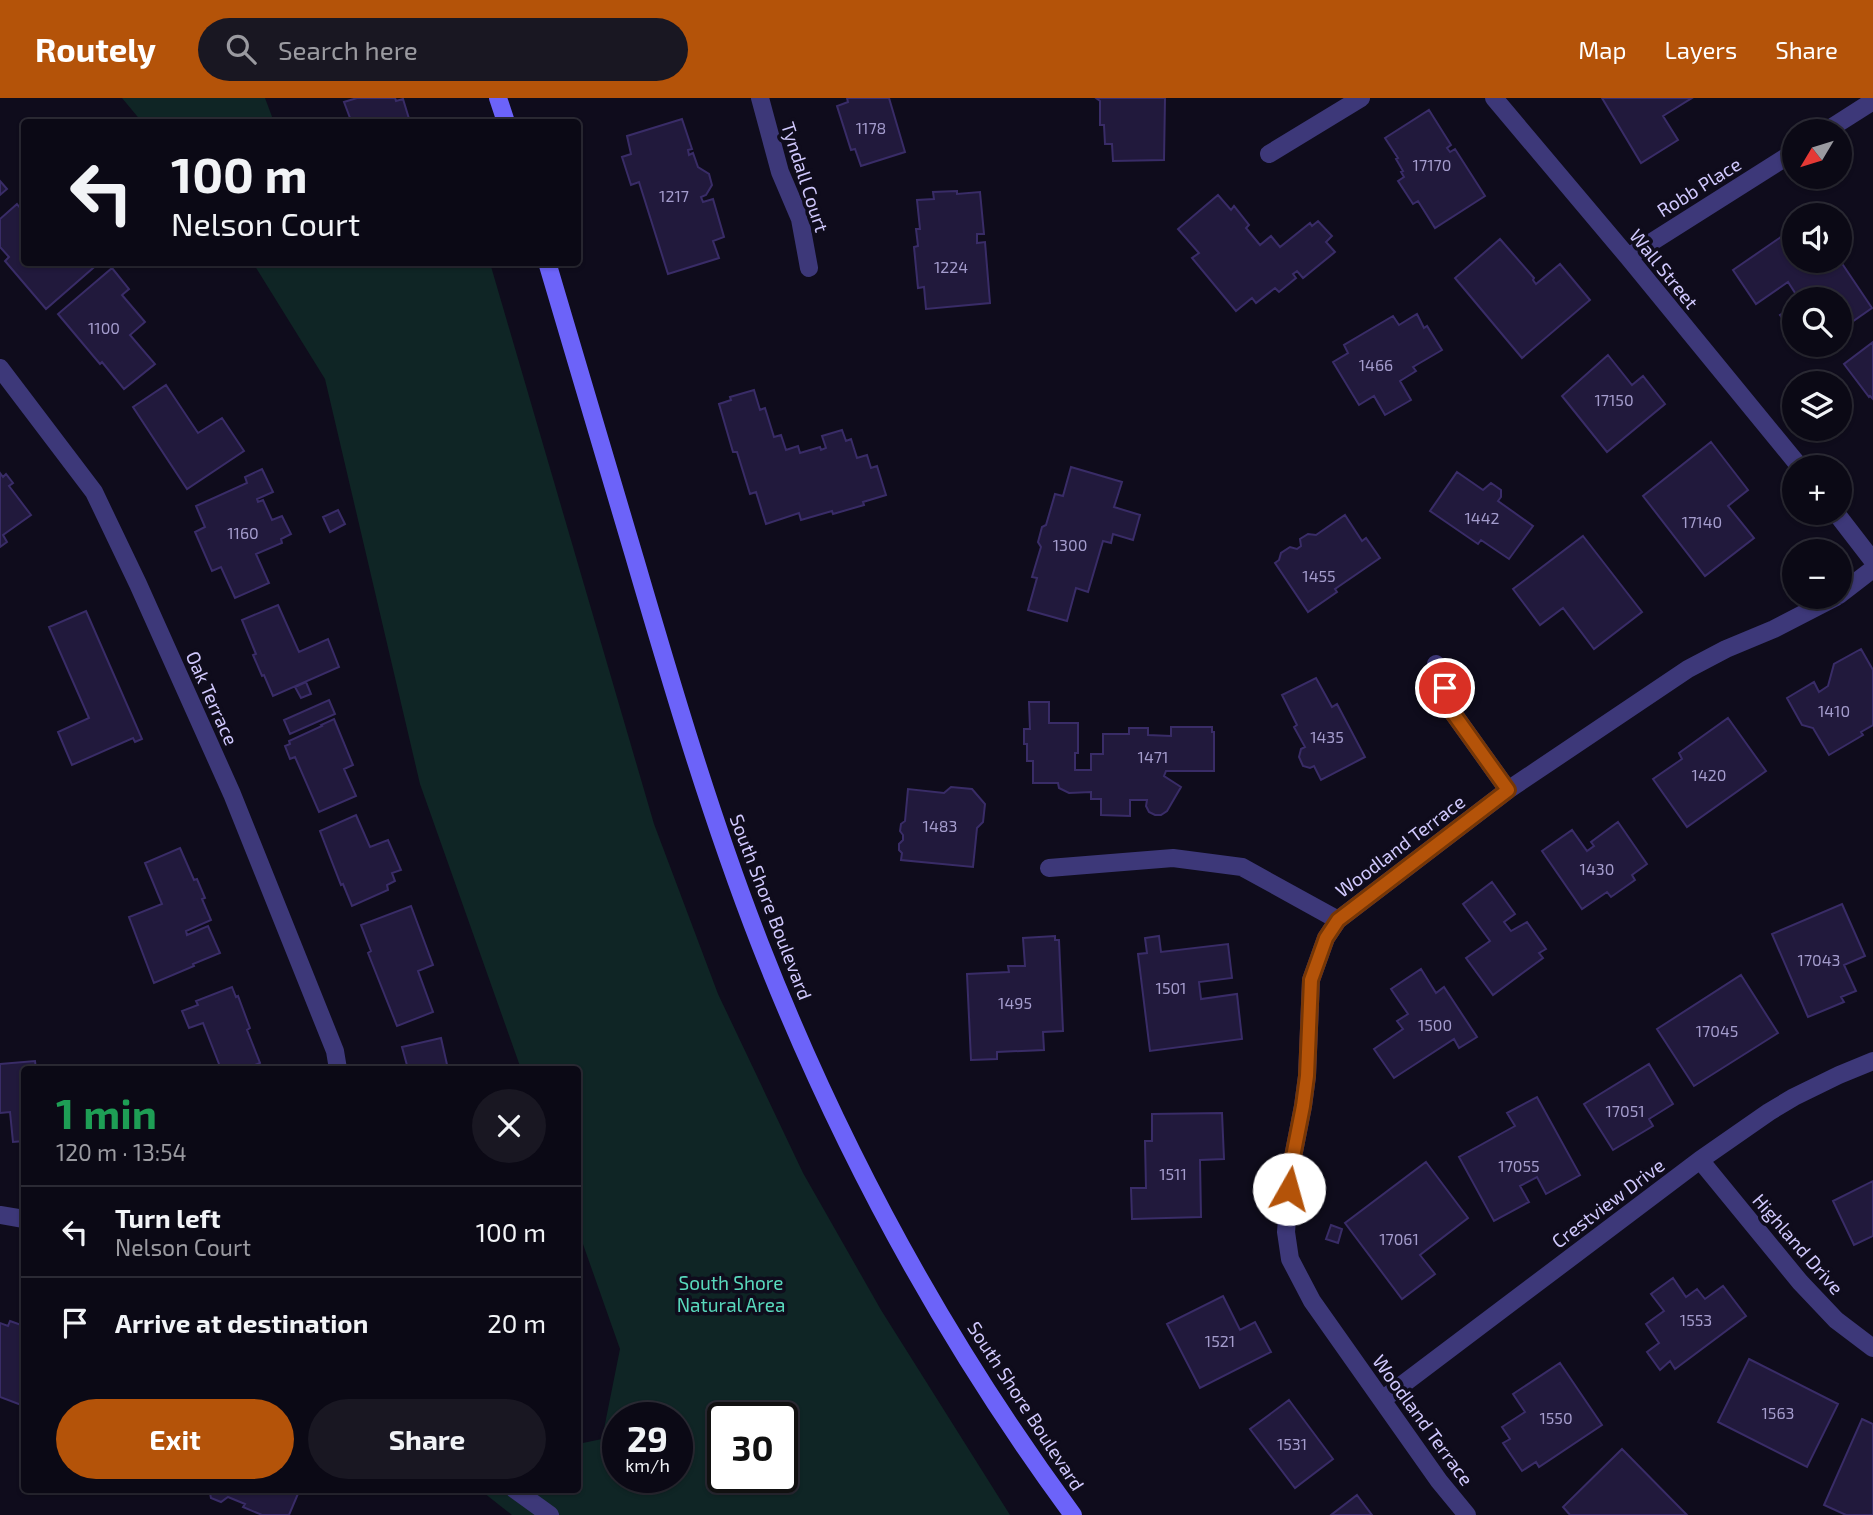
<!DOCTYPE html>
<meta charset="utf-8">
<style>
:root{--surface:#0b0915;--page:#191722;--text:#f1f3f6;--muted:#9a9aa0;--line:#2b2a34;--accent:#b45309}
body{margin:0;font-family:"Exo 2",sans-serif;background:var(--page);color:var(--text);height:100vh;display:flex;flex-direction:column;font-size:26px;white-space:nowrap}
*{box-sizing:border-box;margin:0}
p{font-size:23px;color:var(--muted)}
.icon{flex:none;width:38px;height:38px;fill:none;stroke:currentColor;stroke-width:2;stroke-linecap:round;stroke-linejoin:round}
.map{position:relative;flex:1;overflow:hidden}
.panel{position:absolute;left:21px;top:968px;width:560px;height:427px;display:flex;flex-direction:column;background:var(--surface);border-radius:7px;box-shadow:0 2px 5px #0004,0 0 0 2px var(--line)}
.panel>*{flex:none}
.guide{position:absolute;left:21px;top:21px;width:560px;height:147px;border-radius:7px;box-shadow:0 2px 5px #0004,0 0 0 2px var(--line);background:#0b0915;color:var(--text);overflow:hidden}
.needle{width:46px;rotate:232deg}
.tools{position:absolute;left:1782px;top:21px;display:grid;gap:14px}
.tools a{display:grid;place-items:center;width:70px;height:70px;border-radius:50%;background:var(--surface);box-shadow:0 2px 5px #0004,0 0 0 2px var(--line);font-size:35px}
.speed{position:absolute;left:602px;top:1304px;display:flex;gap:14px;font-size:35px;font-weight:700;text-align:center}
.speed>*{display:grid;place-content:center;width:91px;height:91px;border-radius:50%;background:var(--surface);box-shadow:0 2px 5px #0004,0 0 0 2px var(--line);line-height:1}
.speed small{font-size:18px;font-weight:400}
.speed .limit{border:4px solid #111;border-radius:10px;background:#fff;color:#111}
.pin{position:absolute;display:grid;place-items:center;width:60px;height:60px;color:#fff;margin:-30px;border:4px solid #fff;border-radius:50%;box-shadow:0 2px 7px #0007}
.me{position:absolute;width:77px;margin:-38px;rotate:7deg;stroke-linejoin:round;filter:drop-shadow(0 0 5px #0008)}
.turn{display:flex;align-items:center;gap:24px;height:147px;padding:0 35px;font-size:32px}
.turn .icon{width:91px;height:91px;stroke-width:2.5}
.turn b{display:block;font-size:49px;line-height:60px}
.round{display:grid;place-items:center;flex:none;width:74px;height:74px;border-radius:37px;background:var(--page)}
.overview{display:flex;align-items:center;justify-content:space-between;height:119px;padding:0 35px}
h1{font-size:42px;font-weight:700;line-height:52px;color:#1e9e55}
.button{display:flex;gap:14px;margin-top:auto;padding:14px 35px}
.button a{flex:1;height:80px;border-radius:42px;background:var(--accent);color:#fff;font-size:28px;font-weight:700;line-height:80px;text-align:center}
.button a+a{background:var(--page);color:var(--text)}
ul{padding:0;list-style:none}
li{display:flex;align-items:center;gap:21px;height:91px;padding:0 35px;border-top:2px solid var(--line)}
li div{flex:1}
li b{display:block;font-size:26px}
li em{font-style:normal}
header{display:flex;align-items:center;gap:42px;box-sizing:border-box;height:98px;padding:0 35px;background:var(--accent);color:#fff}
header strong{font-size:33px}
nav{display:flex;gap:38px;margin-inline-start:auto;font-size:24px}
.search{width:490px;height:63px;background:var(--page);display:flex;align-items:center;gap:18px;box-sizing:border-box;padding:0 24px;border-radius:38px;color:var(--muted);font-size:26px}
.map>svg:first-child{display:block}
.green{fill:#0f2525;fill-rule:evenodd}
.building{fill:#21193c;stroke:#392c67;stroke-width:2}
.lines{fill:none;stroke-linecap:round;stroke-linejoin:round}
.lane{stroke:#3d3879;stroke-width:18}
.street{stroke:#3d3879;stroke-width:18}
.secondary{stroke:#6c63f9;stroke-width:18}
.route-casing{stroke:#753606;stroke-width:18}
.route{stroke:#b45309;stroke-width:12}
.labels{text-anchor:middle;stroke-width:7;stroke-linejoin:round;paint-order:stroke}
.number-label{font-size:16px;fill:#a49ccd}
.street-label{font-size:19px;fill:#d0c8fd;stroke:#0f0c1c}
.park-label{font-size:19px;fill:#59d9bd;stroke:#0f0c1c}
</style>
<header>
<strong>Routely</strong>
<div class="search"><svg class="icon" aria-label="search" viewBox="0 0 24 24"><circle cx="10" cy="10" r="6"/><path d="M15 15l6 6"/></svg>Search here</div>
<nav><a>Map</a><a>Layers</a><a>Share</a></nav>
</header>
<div class="map">
<svg width="1873" height="1417" viewBox="0 0 1873 1417">
<rect width="100%" height="100%" fill="#0f0c1c"/>
<path class="green" d="M122,0H265L274,24H142Z
M253,165H490L654,726L718,896L803,1075L881,1212L1010,1417H512L479,1391H578V1346L602,1341L620,1251L578,1132V971H521L420,686L325,281ZM618,1320H677V1379H618ZM723,1320H782V1379H723Z"/>
<path class="building" d="M357,0H395L396,3L403,1L410,24H347L346,21L350,20L344,4Z
M847,0H889L905,54L861,68L855,51L851,52L837,8L848,4Z
M1096,0H1165L1164,62L1113,63L1112,46H1105L1104,27H1100V3Z
M1602,0H1692L1663,18L1678,42L1641,65Z
M1429,12L1451,47L1447,50L1450,54L1455,51L1485,98L1435,130L1418,103L1413,106L1398,83L1404,79L1401,74L1403,73L1396,61L1398,60L1385,40Z
M682,21L692,51L688,52L689,57L693,55L698,69L709,76L712,87L706,97L701,99L703,104L713,101L724,139L713,143L719,160L668,176L639,84L631,87L622,59L631,56L627,38Z
M0,83L7,91L0,97Z
M957,93V96L980,94L984,136H977V145L985,144L990,205L926,211L924,189L918,190L914,149L918,148L916,131H920L917,102L934,101L933,94Z
M1218,97L1231,112L1234,108L1249,127L1246,130L1260,147L1271,138L1280,149L1310,125L1312,128L1318,123L1332,138L1326,144L1335,154L1303,180L1297,173L1293,176L1296,180L1279,194L1275,190L1256,205L1252,200L1236,213L1192,160L1199,155L1178,131Z
M17,106L24,115V164H100L46,211L5,163L9,159L0,149V121Z
M1794,130V163L1839,161L1872,210L1839,233V201H1799L1788,184L1756,206L1733,172Z
M1500,141L1534,180L1533,182L1536,186L1560,166L1590,202L1522,260L1455,180Z
M112,170L129,191L122,197L145,224L130,237L155,266L124,291L102,264L100,266L58,216Z
M1794,208V236L1780,217Z
M1417,216L1424,230L1427,228L1442,252L1413,269L1416,273L1400,283L1411,302L1385,317L1374,298L1359,307L1333,264L1348,255L1344,247L1393,218L1399,227Z
M1873,244V301L1870,298L1869,299L1844,266Z
M1608,257L1632,287L1643,278L1665,306L1607,354L1562,298Z
M166,287L198,335L222,320L244,353L187,391L133,309Z
M754,292L760,312L765,310L774,339L781,337L786,352L798,348L800,355L820,349L821,352L826,350L822,338L842,332L846,343L851,341L857,360L867,357L871,370L877,368L886,397L863,404L864,407L833,416L832,413L801,422L799,415L766,426L756,394L750,396L737,354H733L719,306L731,302L730,299Z
M1711,344L1748,392L1728,408L1754,440L1705,478L1643,398Z
M1071,369L1122,384L1114,409L1140,417L1133,442L1113,436L1111,445L1103,443L1088,494L1076,490L1067,523L1028,512L1037,480L1032,479L1041,449L1038,444L1042,429L1046,427L1055,396L1063,398Z
M262,371L273,394L257,401L258,404L263,402L272,422L282,418L291,436L281,441L282,445L256,456L269,485L235,500L221,469L212,473L195,434L205,429L196,408L247,385L245,379Z
M1457,374L1483,392L1491,385L1501,392V399L1498,403L1533,428L1509,461L1481,442L1478,446L1430,413Z
M0,375L3,379L6,376L13,385L9,388L31,417L3,437L7,444L0,449Z
M338,412L345,426L330,434L323,419Z
M1345,417L1362,443L1366,440L1380,460L1335,491L1337,494L1308,514L1275,465L1279,462L1281,455L1290,449L1297,451L1301,448L1300,441L1308,436L1316,437Z
M1583,438L1642,514L1594,551L1563,510L1540,527L1513,491Z
M278,507L299,554L328,541L339,569L273,598L264,577L262,578L253,557L256,556L242,522Z
M86,513L142,641L135,644L133,640L72,667L58,634L89,620L49,529Z
M1861,551L1873,572V627L1861,634L1863,637L1829,657L1813,630L1802,627L1787,600L1814,584L1819,594L1828,588L1834,566Z
M1316,580L1332,609L1337,606L1365,659L1321,682L1314,668L1310,670L1303,668L1299,659L1301,651L1305,649L1294,629L1297,627L1282,597Z
M306,584L311,596L301,600L295,589Z
M329,602L335,616L290,636L284,622Z
M1029,604H1049V625H1078V655H1075V672H1091V656H1103V636H1129V630H1148V637L1171,638V629H1212V634H1214V673H1166L1164,678L1181,689L1167,713L1161,717H1155L1149,714L1146,708L1147,702H1130V718L1101,717V701H1091V694L1069,695L1059,690L1058,685H1033V663H1027V646H1024V631H1030Z
M1728,620L1766,673L1687,729L1653,681L1682,661L1679,655Z
M334,621L353,667L344,671L356,698L319,714L295,659L290,661L285,648L290,646L289,643L322,628L321,627Z
M951,689L972,691L985,706L983,724L977,730L973,769L901,762L902,755L899,752V746L903,742V737L900,733L901,726L905,723L908,691L944,695Z
M356,717L370,749L388,742L401,772L392,775L395,783L387,787L388,792L352,808L343,786L341,787L320,733Z
M1618,724L1647,766L1632,777L1635,782L1611,799L1607,794L1582,811L1542,753L1572,732L1587,753L1594,748L1591,744Z
M180,750L194,782L197,781L205,800L202,801L211,822L186,833L187,837L208,828L220,855L193,866L194,868L154,885L129,819L162,806L145,765Z
M1492,784L1515,816L1504,824L1511,833L1527,824L1546,851L1539,855L1543,860L1493,897L1466,860L1490,843L1463,806Z
M1842,806L1865,858L1844,867L1856,893L1841,899L1844,904L1808,919L1772,836Z
M411,808L433,867L418,873L433,914L397,928L368,855L371,853L361,827Z
M1055,838V842H1059L1063,933L1043,934L1044,952L997,954V961L971,962L967,876L1009,874L1008,868H1025L1023,840Z
M1159,838L1161,854L1228,846L1232,880L1199,884L1201,901L1237,896L1242,941L1150,953L1138,856L1147,855L1145,840Z
M1421,871L1436,895L1444,889L1477,939L1459,950L1454,941L1394,980L1374,951L1403,931L1397,923L1408,916L1391,891Z
M1741,877L1778,935L1694,988L1657,931Z
M232,889L236,899L238,898L250,930L247,932L260,965L244,971H221L203,925L189,930L182,913L198,907L196,903Z
M441,940L448,971H408L402,949Z
M35,963L36,971H24V1043L13,1044L10,1014L0,1015V966Z
M1649,966L1673,1006L1649,1021L1653,1028L1613,1052L1584,1006Z
M1537,999L1580,1077L1546,1096L1537,1079L1520,1088L1529,1104L1494,1123L1459,1059L1515,1028L1507,1015Z
M1222,1015L1224,1061L1200,1062L1201,1119L1132,1121L1131,1090H1146L1145,1043H1152V1016Z
M1426,1064L1468,1120L1420,1157L1435,1176L1402,1201L1345,1125Z
M1873,1083V1138L1854,1147L1833,1103Z
M1331,1127L1342,1131L1338,1145L1326,1141Z
M1673,1180L1686,1199L1697,1191L1705,1201L1723,1188L1746,1218L1675,1271L1670,1263L1660,1272L1647,1254L1659,1245L1646,1226L1664,1213L1651,1196Z
M1223,1198L1240,1232L1255,1224L1271,1254L1200,1290L1167,1226Z
M10,1223L24,1228V1308L0,1299V1225L8,1228Z
M1749,1261L1838,1306L1807,1369L1718,1324Z
M1560,1265L1602,1327L1539,1369L1536,1364L1522,1373L1503,1345L1510,1341L1502,1329L1525,1314L1513,1296Z
M1289,1302L1333,1361L1295,1390L1250,1331Z
M1862,1321L1873,1326V1417H1846L1824,1407Z
M1622,1351L1687,1417H1570L1563,1409Z
M209,1391H300L289,1417H262L243,1409L245,1406L228,1399L221,1404L211,1400Z
M1357,1397L1372,1417H1331Z"/>
<g class="lines">
<path class="lane" d="M1049,770L1173,760L1242,769L1338,822"/>
<path class="street" d="M760,0L780,74L800,121L809,170
M1494,0L1628,159L1800,369
M1826,33L1873,3
M1269,56L1361,0
M1628,159L1794,54
M0,270L94,394L138,486L232,696L335,953L338,971
M1836,415L1873,463
M1839,497L1873,471
M1436,566L1453,615L1508,692
M1700,1062L1800,1184L1836,1222L1873,1250
M0,1117L24,1121
M1382,1302L1700,1062L1769,1014L1794,999L1839,977L1873,963
M514,1391L550,1417
M1467,1417L1439,1383L1312,1203L1290,1161L1286,1134L1291,1069L1303,1008L1307,978L1311,882L1326,840L1338,822L1508,692L1688,571L1726,551L1774,531L1836,499"/>
<path class="secondary" d="M498,0L506,24
M547,164C577,263 606,362 635,461C673,591 711,720 760,846C839,1048 944,1242 1073,1417"/>
</g>
<g class="lines">
<g class="route-casing">
<path id="route" d="M1289,1091L1291,1069L1303,1008L1307,978L1311,882L1326,840L1338,822L1508,692L1453,615L1445,590"/>
</g>
<use href="#route" class="route"/>
</g>
<g class="labels">
<g class="number-label">
<text x="871" y="36">1178</text>
<text x="1432" y="73">17170</text>
<text x="674" y="104">1217</text>
<text x="951" y="175">1224</text>
<text x="104" y="236">1100</text>
<text x="1376" y="273">1466</text>
<text x="1614" y="308">17150</text>
<text x="1482" y="426">1442</text>
<text x="1702" y="430">17140</text>
<text x="243" y="441">1160</text>
<text x="1070" y="453">1300</text>
<text x="1319" y="484">1455</text>
<text x="1834" y="619">1410</text>
<text x="1327" y="645">1435</text>
<text x="1153" y="665">1471</text>
<text x="1709" y="683">1420</text>
<text x="940" y="734">1483</text>
<text x="1597" y="777">1430</text>
<text x="1819" y="868">17043</text>
<text x="1171" y="896">1501</text>
<text x="1015" y="911">1495</text>
<text x="1435" y="933">1500</text>
<text x="1717" y="939">17045</text>
<text x="1625" y="1019">17051</text>
<text x="1519" y="1074">17055</text>
<text x="1173" y="1082">1511</text>
<text x="1399" y="1147">17061</text>
<text x="1696" y="1228">1553</text>
<text x="1220" y="1249">1521</text>
<text x="1778" y="1321">1563</text>
<text x="1556" y="1326">1550</text>
<text x="1292" y="1352">1531</text>
</g>
<g class="street-label">
<text transform="translate(805 79) rotate(72)" y="7">Tyndall Court</text>
<text transform="translate(1699 89) rotate(-32)" y="7">Robb Place</text>
<text transform="translate(1664 171) rotate(51)" y="7">Wall Street</text>
<text transform="translate(212 600) rotate(66)" y="7">Oak Terrace</text>
<text transform="translate(1400 748) rotate(-37)" y="7">Woodland Terrace</text>
<text transform="translate(771 809) rotate(69)" y="7">South Shore Boulevard</text>
<text transform="translate(1608 1105) rotate(-37)" y="7">Crestview Drive</text>
<text transform="translate(1798 1146) rotate(49)" y="7">Highland Drive</text>
<text transform="translate(1026 1308) rotate(57)" y="7">South Shore Boulevard</text>
<text transform="translate(1423 1322) rotate(54)" y="7">Woodland Terrace</text>
</g>
<g class="park-label">
<text x="731" y="1192">South Shore<tspan x="731" dy="22">Natural Area</tspan></text>
</g>
</g>
</svg>
<div class="tools">
<a><svg class="needle" viewBox="-14 -14 28 28"><path d="M0-13l5 13h-10z" fill="#e53935"/><path d="M0 13l5-13h-10z" fill="#9a9aa0"/></svg></a>
<a><svg class="icon" aria-label="sound" viewBox="0 0 24 24"><path d="M4 9h4l5-4v14l-5-4H4zM17 9q2 3 0 6"/></svg></a>
<a><svg class="icon" aria-label="search" viewBox="0 0 24 24"><circle cx="10" cy="10" r="6"/><path d="M15 15l6 6"/></svg></a>
<a><svg class="icon" aria-label="layers" viewBox="0 0 24 24"><path d="M12 4l9 5-9 5-9-5zM3 14l9 5 9-5"/></svg></a>
<a>+</a>
<a>−</a>
</div>
<div class="speed"><div>29<small>km/h</small></div><div class="limit">30</div></div>
<div class="pin" style="left:1445px;top:590px;background:#d93025"><svg class="icon" aria-label="arrive" viewBox="0 0 24 24"><path d="M6 21V4h12l-3 4 3 4H6"/></svg></div>
<svg class="me" style="left:1289px;top:1091px" viewBox="-20 -20 40 40"><circle r="19" fill="#fff"/><path d="M0-13L10 11 0 6-10 11z" fill="#b45309"/></svg>
<div class="guide">
<div class="turn"><svg class="icon" aria-label="left" viewBox="0 0 24 24"><path d="M17 20v-9H6M10 6l-5 5 5 5"/></svg><div><b>100 m</b>Nelson Court</div></div>
</div>
<section class="panel">
<div class="overview"><div><h1>1 min</h1><p>120 m · 13:54</p></div><a class="round"><svg class="icon" aria-label="close" viewBox="0 0 24 24"><path d="M6 6l12 12M18 6L6 18"/></svg></a></div>
<ul>
<li><svg class="icon" aria-label="left" viewBox="0 0 24 24"><path d="M17 20v-9H6M10 6l-5 5 5 5"/></svg><div><b>Turn left</b><p>Nelson Court</p></div><em>100 m</em></li>
<li><svg class="icon" aria-label="arrive" viewBox="0 0 24 24"><path d="M6 21V4h12l-3 4 3 4H6"/></svg><div><b>Arrive at destination</b></div><em>20 m</em></li>
</ul>
<div class="button"><a>Exit</a><a>Share</a></div>
</section>
</div>
